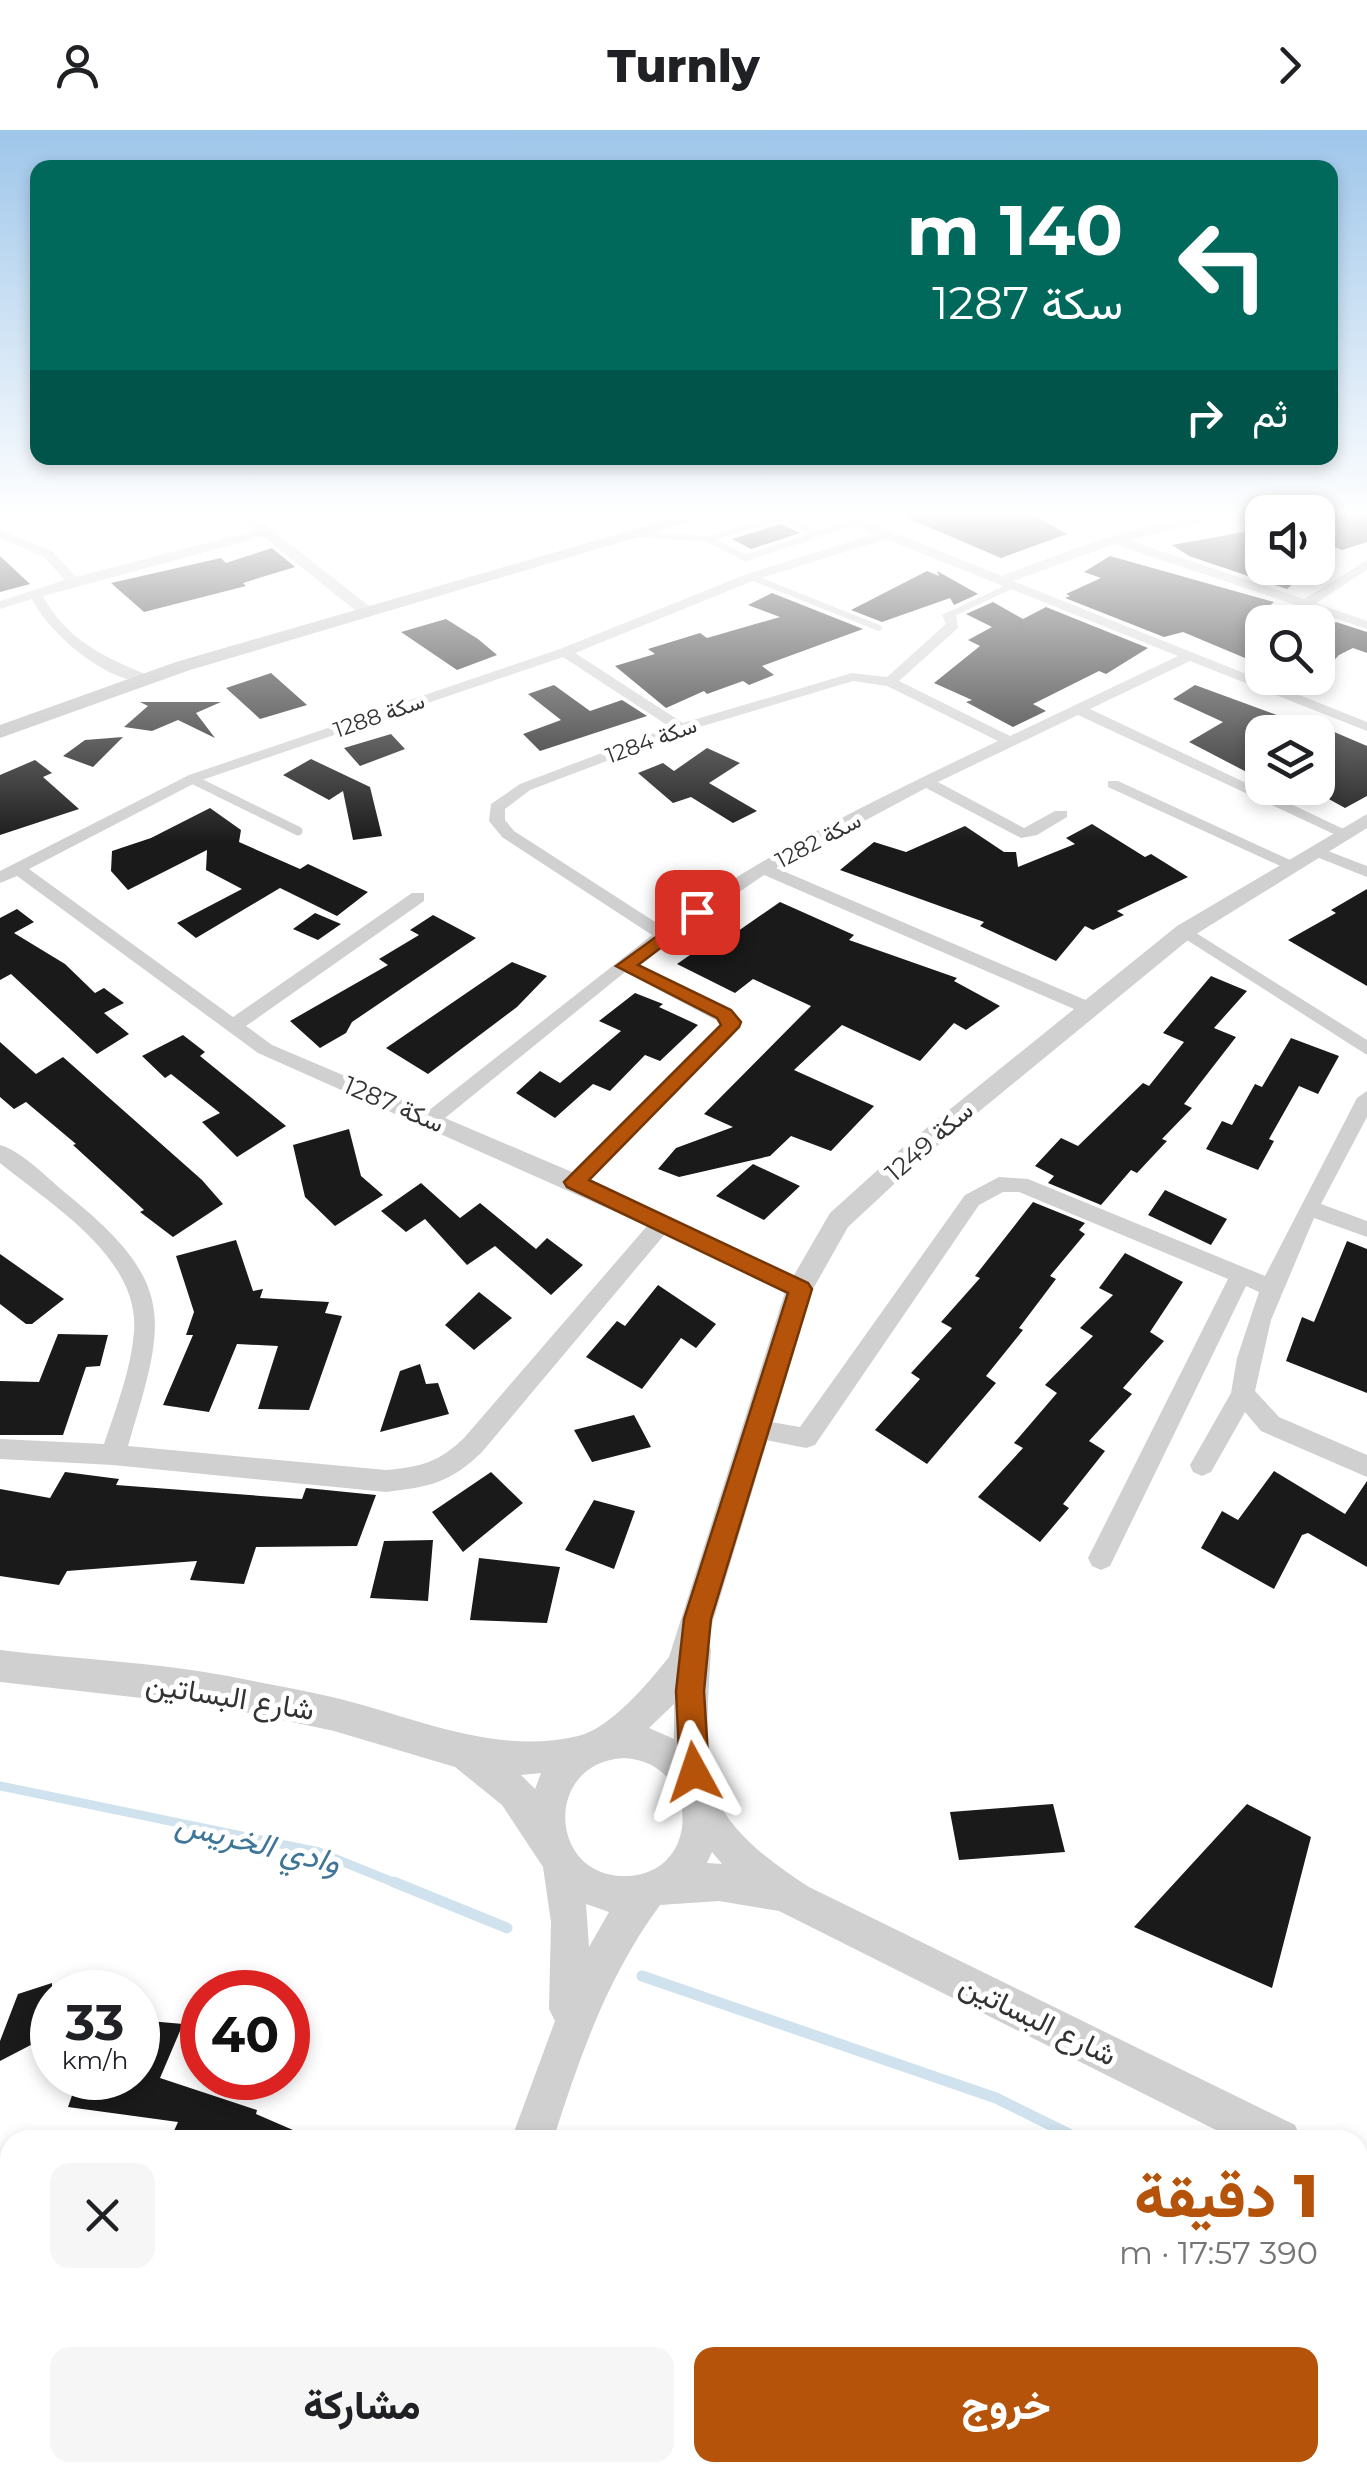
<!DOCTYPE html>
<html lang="ar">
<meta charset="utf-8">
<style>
:root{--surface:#fff;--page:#f6f6f6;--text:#202124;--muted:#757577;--accent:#b45309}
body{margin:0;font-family:Montserrat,Vazirmatn,sans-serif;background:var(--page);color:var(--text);direction:rtl;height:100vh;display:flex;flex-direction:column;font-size:38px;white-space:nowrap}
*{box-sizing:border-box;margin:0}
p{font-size:32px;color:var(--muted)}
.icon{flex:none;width:55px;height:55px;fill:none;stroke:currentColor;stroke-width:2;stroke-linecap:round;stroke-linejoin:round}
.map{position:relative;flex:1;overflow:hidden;direction:ltr}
.side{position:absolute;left:0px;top:2000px;width:1368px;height:352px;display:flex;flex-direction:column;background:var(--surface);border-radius:30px 30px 0 0;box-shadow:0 5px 15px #0003;direction:rtl}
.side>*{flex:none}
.top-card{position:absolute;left:30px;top:30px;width:1308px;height:305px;border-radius:20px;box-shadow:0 5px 15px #0003;direction:rtl;background:#00695c;color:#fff;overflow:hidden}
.tools{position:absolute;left:1245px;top:365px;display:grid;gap:20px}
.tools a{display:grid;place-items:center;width:90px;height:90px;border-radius:20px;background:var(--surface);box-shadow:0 5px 15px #0003;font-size:50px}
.speed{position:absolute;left:30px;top:1840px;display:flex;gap:20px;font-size:50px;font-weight:700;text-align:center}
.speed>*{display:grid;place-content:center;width:130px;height:130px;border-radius:50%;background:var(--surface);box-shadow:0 5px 15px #0003;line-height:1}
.speed small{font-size:25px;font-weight:400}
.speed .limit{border:15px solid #d22;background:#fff;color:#111}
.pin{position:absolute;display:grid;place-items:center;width:85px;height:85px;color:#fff;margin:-42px;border-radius:20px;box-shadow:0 5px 15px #0006}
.me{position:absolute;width:110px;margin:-55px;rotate:355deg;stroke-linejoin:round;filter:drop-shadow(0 0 8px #0008)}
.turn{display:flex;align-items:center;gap:35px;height:210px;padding:0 50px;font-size:45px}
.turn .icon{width:130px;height:130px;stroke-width:2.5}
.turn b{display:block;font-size:70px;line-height:85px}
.then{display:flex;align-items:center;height:95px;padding:0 50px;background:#0003;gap:20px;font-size:38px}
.round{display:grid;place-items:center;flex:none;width:105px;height:105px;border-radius:20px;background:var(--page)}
.overview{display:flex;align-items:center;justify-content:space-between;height:170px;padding:0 50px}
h1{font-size:60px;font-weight:800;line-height:75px;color:var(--accent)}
.primary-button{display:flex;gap:20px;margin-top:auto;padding:20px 50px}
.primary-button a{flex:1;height:115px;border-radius:20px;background:var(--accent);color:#fff;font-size:40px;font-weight:800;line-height:115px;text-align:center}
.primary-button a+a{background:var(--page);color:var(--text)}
header{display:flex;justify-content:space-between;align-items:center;height:130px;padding:0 50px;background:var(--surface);font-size:45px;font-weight:800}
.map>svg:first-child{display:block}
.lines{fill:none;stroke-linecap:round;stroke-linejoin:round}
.stream-far1{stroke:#cfe2ee;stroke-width:9}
.stream{stroke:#cfe2ee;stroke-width:11}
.building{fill:#1a1a1a}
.service-far1{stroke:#d0d0d0;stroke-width:6}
.service{stroke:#d0d0d0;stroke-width:9}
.minor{fill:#d0d0d0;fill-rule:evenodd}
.tertiary{fill:#d0d0d0;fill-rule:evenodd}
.secondary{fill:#bdbdbd;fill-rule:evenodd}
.route{fill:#b45309;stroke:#753606;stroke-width:2.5}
.labels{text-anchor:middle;stroke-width:10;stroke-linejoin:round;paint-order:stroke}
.far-street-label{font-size:22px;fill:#333;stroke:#fff}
.street-label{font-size:25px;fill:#333;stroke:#fff}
.near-street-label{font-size:30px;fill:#333;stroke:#fff}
.near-water-label{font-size:32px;font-style:italic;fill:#3f7597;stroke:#fff}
</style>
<header><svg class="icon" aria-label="forward" viewBox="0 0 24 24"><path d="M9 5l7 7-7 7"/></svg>Turnly<svg class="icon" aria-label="person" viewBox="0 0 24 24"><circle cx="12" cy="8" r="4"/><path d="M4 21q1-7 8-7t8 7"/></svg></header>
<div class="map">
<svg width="1367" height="2351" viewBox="0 0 1367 2351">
<rect width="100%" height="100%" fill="#fff"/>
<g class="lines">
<path class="stream-far1" d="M0,1656L319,1722L400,1755"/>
<path class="stream" d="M394,1752L507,1798
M642,1846L996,1968L1081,2010
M1358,2148L1367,2153"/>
</g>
<path class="building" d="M896,383L1033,385L1067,404L1001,428Z
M1318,383H1367V412L1342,420L1335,417L1318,433Z
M781,394L800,403L751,419L732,409Z
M1244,402L1262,404V438H1312L1287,459L1189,426L1172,415Z
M272,418L295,437L243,453L246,456L144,482L111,453L221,428L226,433Z
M0,426L30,454L0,462Z
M1110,426L1274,472L1262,482V517L1245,528L1183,502L1164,507L1065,468L1070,466L1066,464L1101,448L1084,442Z
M927,441L939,446L937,441L978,464L954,475L950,468L882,492L851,480Z
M772,463L863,499L762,536L774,545L749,555L743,551L707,564L704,561L666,578L615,536L655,524L648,519L700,503L707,508L780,487L748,475Z
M993,472L1023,489L1046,477L1148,518L1106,544L1099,541L1033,574L1046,581L1013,597L966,572L972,570L934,553L980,516L968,510L992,497L966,484Z
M446,489L478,509L497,525L457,540L401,502Z
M1336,492L1367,502V523L1353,518L1339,525L1318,547V504Z
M271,543L307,575L260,589L226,558Z
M554,555L590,581L622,570L647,586L540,621L523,604L561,590L528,564Z
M1195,555L1318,600V595L1367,616V666L1345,678L1318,663V602H1262V650L1189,612L1223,592L1173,569Z
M140,572H221L196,583L215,608L178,590L152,601L124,597L148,576Z
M391,604L405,619L360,636L344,618Z
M123,607L93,637L63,626L85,610Z
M707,618L740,633L709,653L757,681L733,693L691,667L673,673L638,643L663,633L674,641Z
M311,629L370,657L382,706L353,710L343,661L329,670L283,645Z
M35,630L52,643L43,647L79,679L0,705V645Z
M210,678L241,700L239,712L300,739L308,734L368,762L337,786L280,758L196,808L177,793L242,759L206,740L207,720L128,760L111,741L112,721L151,708Z
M1092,694L1145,727L1151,724L1188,747L1117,781L1124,785L1093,800L1085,796L1056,831L980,796L984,792L840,740L874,712L906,722L965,696L1004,722H1016L1018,737L1075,714L1066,708Z
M1367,759V856L1288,810L1336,783L1331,780Z
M780,772L854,805L849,810L957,848L954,851L1000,876L966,900L954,893L920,931L842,895L794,940L874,976L831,1021L791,1006L770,1026L679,1047L658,1039L676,1018L733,997L704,984L811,876L753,849L735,863L677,834L723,802L731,806Z
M17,779L34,792L14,803L65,834L95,863L104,858L124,873L104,883L129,904L97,924L11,844L0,850V788Z
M315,783L341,794L318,810L293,799Z
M433,785L476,808L352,892L346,903L320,918L290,891L388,835L379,829L419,805L410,800Z
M512,832L547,846L517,877L428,944L386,918Z
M1211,846L1247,861L1214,898L1236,907L1184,974L1192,978L1162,1009L1167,1011L1137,1043L1131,1040L1101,1075L1048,1053L1054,1046L1035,1036L1061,1008L1078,1016L1143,953L1149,956L1184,912L1163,903Z
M635,863L663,874L659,877L698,895L660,931L645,925L610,961L593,954L555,988L516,963L540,941L560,953L621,901L599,891Z
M183,905L205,922L200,926L286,996L237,1027L202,992L220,983L171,944L165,948L142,926Z
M1291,908L1339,926L1318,964L1299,956L1269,1009L1274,1011L1258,1040L1206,1019L1222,991L1232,995L1255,954L1262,957Z
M0,912L36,944L63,927L202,1050L223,1074L173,1107L140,1082L144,1080L73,1015L76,1014L26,972L14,979L0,967Z
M349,999L361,1046L383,1065L335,1096L305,1067L293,1015Z
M753,1034L800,1056L764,1090L716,1066Z
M421,1053L460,1088L480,1073L536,1119L547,1108L583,1135L551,1165L495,1116L467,1135L425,1089L406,1102L381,1081Z
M1165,1060L1227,1089L1211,1115L1148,1085Z
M1033,1072L1085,1093L1079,1100L1085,1104L1050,1146L1056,1149L1019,1198L1023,1200L986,1246L996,1253L927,1334L875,1300L920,1249L911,1243L952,1198L941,1192L980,1148L975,1146Z
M236,1110L253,1161L263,1159L260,1168L329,1172L325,1183L342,1186L309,1280L258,1279L278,1216L237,1214L209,1282L163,1275L193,1205H186L194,1182L176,1126Z
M1347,1111L1367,1119V1263L1286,1231L1302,1187L1314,1192Z
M1125,1123L1183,1152L1150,1202L1164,1211L1123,1258L1132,1264L1089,1311L1105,1321L1063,1374L1069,1378L1040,1412L978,1367L1023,1318L1014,1313L1057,1263L1045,1255L1093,1206L1080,1198L1113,1165L1099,1158Z
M0,1124L64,1169L32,1194H26L0,1174Z
M658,1155L716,1194L696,1218L681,1208L642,1259L586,1227L617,1191L625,1196Z
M479,1162L512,1188L474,1220L445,1195Z
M58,1204L108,1205L100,1236L86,1237L63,1305H0V1251L39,1252Z
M420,1234L426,1254L438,1253L449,1284L380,1302L400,1241Z
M634,1285L651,1317L592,1332L574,1300Z
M1274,1341L1345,1384L1367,1351V1437L1308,1403L1302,1405L1274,1459L1201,1418L1222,1381L1238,1390Z
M65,1342L119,1349L116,1355L302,1369L306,1358L376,1365L357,1416L256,1417L244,1454L190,1450L197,1431L67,1441L59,1455L0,1446V1359L50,1368Z
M491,1342L523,1373L463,1422L432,1382Z
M594,1370L635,1381L614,1439L565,1420Z
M433,1410L428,1471L370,1468L384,1411Z
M479,1428L560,1437L547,1493L470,1490Z
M1053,1674L1065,1722L959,1730L950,1682Z
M1247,1674L1311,1707L1272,1858L1134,1797Z
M52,1853V1904L0,1931V1911L18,1864Z
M138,1890L183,1894L160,1948L257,1980L256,1984L316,2010H170L178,1992L68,1977L78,1948H138Z"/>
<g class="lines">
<path class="service-far1" d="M639,404L708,409L746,428L851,393
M708,409L782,387L819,404
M751,447L879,498
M949,485L1011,456"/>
<path class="service" d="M192,649L298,701"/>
<path class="minor" d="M827,383H844L1002,446C1076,418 1163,383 1243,383L1128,410L1304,469L1367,430V440L1316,473L1367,491V499L1114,414L1013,451L1367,592V601L1190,531L1090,579L1352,703L1338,706L1078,585L938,652L1024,698L1055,681H1067V687L1037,705L1021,708L926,658L776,738L1095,874V882H1081L764,745L636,833L731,880L740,892L733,905L590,1050L808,1153L811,1159L808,1165H792L665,1104L482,1322C450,1353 429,1357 386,1362L113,1335L0,1329V1309L104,1314C116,1278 131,1240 134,1202C140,1127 50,1074 0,1033V1015C24,1022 49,1050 68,1065C179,1155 165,1191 128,1316L386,1340C421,1337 439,1332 464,1308L647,1096L258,923L17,746L0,753V741L189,645L560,519L747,444L875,404ZM886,409L1178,526L1010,606L899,551L958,498L956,485L949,481L942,485L946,494L887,547L852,543L683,593L575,523L755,450ZM563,527L670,597L520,654L491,674L489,691L502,707L652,805L428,981L272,915L246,896L424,771V763H412L233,887L29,739L199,651ZM853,551L887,556L998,611C883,666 766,721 663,797L514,701L505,690V679L530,660L686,601ZM625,842L721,893L572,1042L445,988Z
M268,397L274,401L272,404L43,466C66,510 106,528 150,546V552C109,555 49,504 32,469L0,479V471L65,450L44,427L0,408V400L52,421L76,447Z
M1108,651H1118L1301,735L1293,740L1287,739L1108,657Z
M1315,716L1367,736V747L1309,724L1307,721Z
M1185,796L1367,910V925L1179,805V797Z
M1367,961V987L1321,1074L1367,1091V1107L1314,1088L1271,1190L1255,1261L1279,1287L1367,1325V1347L1261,1301L1245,1282L1211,1342L1202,1346L1193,1342L1190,1335L1231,1263L1237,1228L1259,1162L1246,1156L1110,1436L1101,1440L1092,1436L1088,1428L1092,1420L1228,1149L1019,1062H1003L979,1075L815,1315L806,1318L745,1306L742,1299L745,1292L754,1289L800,1297L965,1065L999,1047L1028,1049L1265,1146L1357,968Z
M10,2069V2124L0,2129V2073Z
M764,2342H811L814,2351H768Z"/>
<path class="tertiary" d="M234,383H250L373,479V485H361Z
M1367,684V698L1193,806L920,1030L848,1097L813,1159L707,1511L711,1520C709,1558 702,1632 716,1666C732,1705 775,1735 809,1757L1295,1995L1301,2010H1236L779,1781L719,1771L660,1775C607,1847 580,1926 553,2010H511L555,1891L549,1879L551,1792L543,1737L502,1675L455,1637L334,1601L221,1577L0,1552V1520C75,1529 153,1532 228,1546C262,1553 298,1559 332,1567C413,1586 493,1626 578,1606C610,1599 649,1552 669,1527L786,1159L830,1083L902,1018L1177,796ZM674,1574V1609L649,1598ZM624,1628C701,1632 702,1743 628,1746C548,1750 542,1632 624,1628ZM541,1643L535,1659L521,1645ZM712,1722L722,1734L707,1733ZM586,1774L609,1782L589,1817Z
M1358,2027L1367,2031V2074L1358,2070Z
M365,2342H412L409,2351H362Z"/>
<path class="secondary" d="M691,383H718L190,540L0,608V595L176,532Z"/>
</g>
<linearGradient id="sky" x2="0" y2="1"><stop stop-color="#9ec6ea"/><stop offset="0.54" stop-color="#fff"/><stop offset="1" stop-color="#fff" stop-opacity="0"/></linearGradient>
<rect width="1367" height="712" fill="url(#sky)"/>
<path class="route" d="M697,777L705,782L703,786L638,835L731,880L741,892L739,897L589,1050L808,1153L812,1159L711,1489L704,1561L709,1642L705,1653L694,1657L684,1653L680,1642L676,1561L684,1489L788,1163L567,1057L564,1052L721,895L717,888L616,836Z"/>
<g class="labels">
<g class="far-street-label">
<text transform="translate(379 585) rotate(-19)" y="8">سكة 1288</text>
<text transform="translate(651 610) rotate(-20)" y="8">سكة 1284</text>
<text transform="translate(818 710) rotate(-28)" y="8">سكة 1282</text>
</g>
<g class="street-label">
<text transform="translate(394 974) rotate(23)" y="9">سكة 1287</text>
<text transform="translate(929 1011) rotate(-41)" y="9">سكة 1249</text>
</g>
<g class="near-street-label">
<text transform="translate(230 1567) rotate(9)" y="10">شارع البساتين</text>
<text transform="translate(1038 1890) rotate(26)" y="10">شارع البساتين</text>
</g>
<g class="near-water-label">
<text transform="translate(258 1713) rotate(14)" y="11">وادي الخريس</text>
</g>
</g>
</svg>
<div class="tools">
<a><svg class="icon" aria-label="sound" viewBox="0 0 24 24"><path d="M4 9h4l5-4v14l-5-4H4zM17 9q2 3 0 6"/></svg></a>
<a><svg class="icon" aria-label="search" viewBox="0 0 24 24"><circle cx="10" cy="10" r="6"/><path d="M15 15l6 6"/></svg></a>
<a><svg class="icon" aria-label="layers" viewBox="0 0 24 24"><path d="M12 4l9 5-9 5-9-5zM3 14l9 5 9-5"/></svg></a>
</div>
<div class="speed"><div>33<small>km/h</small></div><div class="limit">40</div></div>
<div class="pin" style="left:697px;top:782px;background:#d93025"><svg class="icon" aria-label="arrive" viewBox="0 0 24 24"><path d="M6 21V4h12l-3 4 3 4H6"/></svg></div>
<svg class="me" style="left:694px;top:1642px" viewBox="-20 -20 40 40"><path d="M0-17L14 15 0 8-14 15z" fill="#b45309" stroke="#fff" stroke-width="4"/></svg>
<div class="top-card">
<div class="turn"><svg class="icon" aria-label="left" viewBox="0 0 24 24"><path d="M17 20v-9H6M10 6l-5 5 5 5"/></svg><div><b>140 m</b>سكة 1287</div></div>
<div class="then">ثم<svg class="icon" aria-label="right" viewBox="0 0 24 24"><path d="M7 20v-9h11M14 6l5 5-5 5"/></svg></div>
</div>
<section class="side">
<div class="overview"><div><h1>1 دقيقة</h1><p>390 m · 17:57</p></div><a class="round"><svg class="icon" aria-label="close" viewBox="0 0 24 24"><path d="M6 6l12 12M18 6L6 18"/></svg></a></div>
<div class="primary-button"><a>خروج</a><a>مشاركة</a></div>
</section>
</div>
